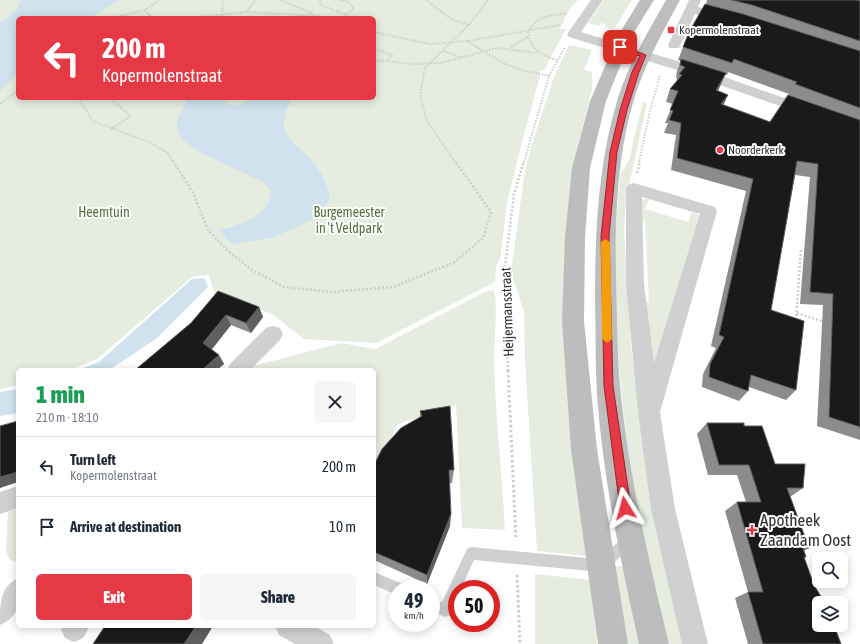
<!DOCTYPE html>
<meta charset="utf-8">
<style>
:root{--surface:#fff;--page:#f6f6f7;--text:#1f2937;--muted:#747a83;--line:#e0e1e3;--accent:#e63946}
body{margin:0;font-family:"Asap Condensed",sans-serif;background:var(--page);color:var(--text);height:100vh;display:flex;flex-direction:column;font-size:15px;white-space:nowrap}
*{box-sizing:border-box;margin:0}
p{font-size:13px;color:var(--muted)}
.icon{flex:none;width:22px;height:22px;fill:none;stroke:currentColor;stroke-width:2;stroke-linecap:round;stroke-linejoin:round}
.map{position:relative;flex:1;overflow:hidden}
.drawer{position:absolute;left:16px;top:368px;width:360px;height:260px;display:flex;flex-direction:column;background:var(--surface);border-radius:6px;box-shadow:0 2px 10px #0003}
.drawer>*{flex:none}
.hud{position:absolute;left:16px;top:16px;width:360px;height:84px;border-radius:6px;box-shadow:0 2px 10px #0003;background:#e63946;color:#fff;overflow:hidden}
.controls{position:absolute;left:812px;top:552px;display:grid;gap:8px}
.controls a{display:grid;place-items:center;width:36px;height:36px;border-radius:6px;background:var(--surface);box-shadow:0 2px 10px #0003;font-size:20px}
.speed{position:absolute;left:388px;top:580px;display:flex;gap:8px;font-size:20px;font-weight:700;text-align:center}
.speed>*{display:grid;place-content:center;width:52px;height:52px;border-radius:50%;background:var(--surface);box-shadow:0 2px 10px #0003;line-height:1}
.speed small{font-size:10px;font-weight:400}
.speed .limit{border:6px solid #d22;background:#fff;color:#111}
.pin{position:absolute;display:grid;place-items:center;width:34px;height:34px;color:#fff;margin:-17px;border-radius:8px;box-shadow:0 2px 6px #0006}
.me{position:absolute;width:44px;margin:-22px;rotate:352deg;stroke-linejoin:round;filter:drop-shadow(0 0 3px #0008)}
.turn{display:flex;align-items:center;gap:14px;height:84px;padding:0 20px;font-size:18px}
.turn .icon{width:52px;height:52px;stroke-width:2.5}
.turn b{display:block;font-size:28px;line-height:34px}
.round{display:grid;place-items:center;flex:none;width:42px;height:42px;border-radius:6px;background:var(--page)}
.summary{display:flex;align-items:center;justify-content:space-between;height:68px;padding:0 20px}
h1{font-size:24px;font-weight:800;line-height:30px;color:#1e9e55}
.cta{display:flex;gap:8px;margin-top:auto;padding:8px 20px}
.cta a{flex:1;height:46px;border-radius:6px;background:var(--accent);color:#fff;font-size:16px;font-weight:800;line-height:46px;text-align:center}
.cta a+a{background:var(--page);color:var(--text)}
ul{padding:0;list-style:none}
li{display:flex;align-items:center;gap:12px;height:60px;padding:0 20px;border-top:1px solid var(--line)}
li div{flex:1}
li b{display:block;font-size:15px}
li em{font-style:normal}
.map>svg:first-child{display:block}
.green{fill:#e6ecdf;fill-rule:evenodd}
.water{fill:#cfe2ee}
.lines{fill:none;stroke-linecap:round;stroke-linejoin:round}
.path-far2{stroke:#cdcdcd;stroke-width:2;stroke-dasharray:1.5 1.5;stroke-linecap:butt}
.path-far1{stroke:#cdcdcd;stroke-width:2.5;stroke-dasharray:2 2;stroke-linecap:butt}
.path{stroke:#cdcdcd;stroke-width:3;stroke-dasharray:2.5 2.5;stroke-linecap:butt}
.service{fill:#d0d0d0;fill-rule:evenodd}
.minor{fill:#d0d0d0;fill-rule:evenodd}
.secondary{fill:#bdbdbd;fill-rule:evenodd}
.wall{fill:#8c8c8c;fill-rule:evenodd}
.shaded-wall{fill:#5f5f5f}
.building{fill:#1a1a1a;stroke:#5f5f5f}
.route{fill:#e63946;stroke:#96252e}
.slow{fill:#f59e0b}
.poi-dot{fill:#e63946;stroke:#fff;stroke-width:1.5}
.labels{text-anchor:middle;stroke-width:4;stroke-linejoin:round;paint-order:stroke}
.far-poi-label{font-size:12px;fill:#333;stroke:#fff;text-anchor:start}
.park-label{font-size:14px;fill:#56703f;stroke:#fff}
.street-label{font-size:14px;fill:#333;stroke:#fff}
.near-poi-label{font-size:17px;fill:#333;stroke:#fff;text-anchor:start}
</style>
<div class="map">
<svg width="860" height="644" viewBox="0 0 860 644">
<rect width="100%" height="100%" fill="#fff"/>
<path class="green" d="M0,0H578L569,9L560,29H566L544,70H541L539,75L540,76L522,142L507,203L500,259L496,266L495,282L376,343L304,339L272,314L214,292L209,275L192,277L97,359L69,370H18V385L0,389ZM18,18H374V98H18Z
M604,0H632L614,29L605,27L606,24L601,23L599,26L588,23Z
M569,45L592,50L584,70L592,72V90L578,145L571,205L581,522L586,556L537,551L525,361L524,312L511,272L524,177L531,147L554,77Z
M643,102L647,103L626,199L624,230L631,346L644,447L684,644H668C660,610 651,575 644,540C620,421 608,296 620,175L629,160Z
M646,199H649L645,209L688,222L692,212L699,215L702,219L654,365L642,302H649L645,221L637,220L641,201Z
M489,290L494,291C498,301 494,344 494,358C495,415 502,472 505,530L462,528L456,405L398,424L374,475V370H250L254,366L341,343L375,349Z
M18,509V563H17L9,559L6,550L8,512Z
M623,566L639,644H628L614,567Z
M535,574L590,580L597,644H535Z"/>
<path class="water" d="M21,0H118L91,18H18V73L0,91V23L16,10Z
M188,98H225V101C238,112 241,102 253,98C259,96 284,98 292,98C288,106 284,115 284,125C286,142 302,148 312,161C321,172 329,185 330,200L315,218L293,229L270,238L232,244L219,230C240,225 270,217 271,191L263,182L198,151L182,140L178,131L177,120Z
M204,278L208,287L156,339L109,370H78L99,362L192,279Z
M18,389V413L0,416V392Z"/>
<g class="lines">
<path class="path-far2" d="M280,0L314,14
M320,0L321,5L347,15
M339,0L346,1L354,8L343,18
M426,0L451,19L469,25
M145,10L152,18
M246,12L256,0
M319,16L326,18
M112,18L145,10L159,0
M192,18L246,12L319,16
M222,18L223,0
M374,32L430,44L467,41L503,63L521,70L549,76
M467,41L560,25
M511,47L528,37
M374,48L392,55L386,62
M444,51L462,58
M374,60L412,64L441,63L497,48L537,53
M557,60C541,55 530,49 528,31C539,15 549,16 568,13
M78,98L93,121L149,142L168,153L173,162
M0,104L18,90
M111,129L131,116L113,101L112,98
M455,162L427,121L420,96L425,68L469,25L488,0
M524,162L549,76L565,47
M639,162L650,111L660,76"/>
<path class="path-far1" d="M173,161L193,193L208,230L227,250L252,270L284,287L331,292L393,287L453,263L483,238L491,212L455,161
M637,173L640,161
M797,313L825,322
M796,320L801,249
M508,371L504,275L514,194L524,161"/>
<path class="path" d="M508,370L516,540
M517,575L520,644"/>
<path class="service" d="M629,534L633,536L635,540L633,544L606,571L601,572L474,560L461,589H457V599L450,615L445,617L431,611V597L442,602L467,549L471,547L599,559L625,536Z
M374,572L403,584L405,589H397V595L374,585Z"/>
<path class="minor" d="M591,0H603L581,32L687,64L813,108L815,111L813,114H803L677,70L569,37L567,34Z
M689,0H701L698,7L730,15L732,18L726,22L695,14L679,48H669L668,45Z
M634,183L715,207L717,211L660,412L675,509L708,644H682L651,509L638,412L626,284V189L628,185ZM642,197L700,214L654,363L644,284Z
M273,326L280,328L283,334L280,340L250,370H227L230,364L266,328Z
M18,486V508L0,514V492Z
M18,578C18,599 23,615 0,625C0,603 0,587 18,578Z
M62,626H90L83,638L74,642L65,638L61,629Z
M275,626H314L330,635L334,644H295L279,635Z"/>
<path class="secondary" d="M640,0H654L633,34L606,101L590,168L585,237L584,321L597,449L628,644H598L571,449L562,321L565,237L572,168L590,101L619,34Z
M666,0H680C663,31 646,62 635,96C617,154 615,217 616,277C617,317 617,357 621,396C630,480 649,562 669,644H639C621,562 603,479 597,395C595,363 596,331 595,299C595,231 598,163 618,98C629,63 648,32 666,0Z"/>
</g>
<path class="wall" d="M707,0H860V440L817,426L823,305L800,304L810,177L795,175L771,310L796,390L786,400L749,387L748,391L739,401L702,387L703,374L716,348L711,346L746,191L671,170L676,135L664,133L668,123H665L673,104L666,102L670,89L676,83L677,78H676L677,71L681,61L678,60L689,32L706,5ZM728,72L789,94L770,122L723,105L718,91L725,75H727Z
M259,307L263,317L251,333L231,325L211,350L219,355L224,364L217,370H135L191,323Z
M420,411L454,470L452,483H449L450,526L427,584L374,560V465L420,417Z
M707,423L744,426L775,464L803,488L790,497L809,548L804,551L806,557L804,558L814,585L841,644H748L735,598L748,592L725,511L737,502H746L737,475H708L697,434Z"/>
<path class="shaded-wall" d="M726,73L720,86L711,103L716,90Z
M728,95L722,108L721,104Z
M259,307L263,317L251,333L246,323Z
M226,315L231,325L209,353L203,343Z
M219,355L224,364L217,370H202Z
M18,472V482L0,488V477Z
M451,514L450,526L427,584V575Z
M196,626H213L202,644H184Z"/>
<path class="building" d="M731,0H856L860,1V41L752,5Z
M705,4L743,14L860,51V108L795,84L797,82L734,59L732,63L683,47L689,32Z
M681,59L726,73L716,90L728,95L721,104L770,122L788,95L860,120V427L829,417L833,294L810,292L818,164L797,161L771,310L804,321L796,390L751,375L748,391L709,377L710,364L724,337L719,335L753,179L677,158L681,123L669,120L673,111L670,110L678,91L670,89L682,75L679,74L685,67L680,65Z
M218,291L259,307L246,323L226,315L203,343L219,355L202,370H135L191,323Z
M450,406L454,470H449L451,514L427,575L374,552V489L375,486L374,485V465L382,449L401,428L422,416L420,411Z
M18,421V472L0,477V426Z
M707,423H744V426H762L775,464H805L803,488H787L809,548H803L806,557H804L814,585L825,603H819V625H834L841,644H763L748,592H763L737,502H761L749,465H719Z
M105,626H196L184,644H93Z"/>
<path class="route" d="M620,45L646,55L639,72L627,110L617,152L609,236L613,386L631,508L629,512L625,513L621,512L620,508L604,386L601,236L610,152L620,110L632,72L640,56L618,49V46Z"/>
<path class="slow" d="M605,239L610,242L612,339L607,343L602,339L601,242Z"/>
<g class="poi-dot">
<rect x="667" y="26" width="8" height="8" rx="2"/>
<circle cx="720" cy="150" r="4"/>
<path d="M750 524h4v4h4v4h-4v4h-4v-4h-4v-4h4z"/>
</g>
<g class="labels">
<g class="far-poi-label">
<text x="679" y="34">Kopermolenstraat</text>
<text x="728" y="154">Noorderkerk</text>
</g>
<g class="park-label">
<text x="104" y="217">Heemtuin</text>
<text x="349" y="217">Burgemeester<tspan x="349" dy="16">in 't Veldpark</tspan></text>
</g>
<g class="street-label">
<text transform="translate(507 312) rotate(-92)" y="5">Heijermansstraat</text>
</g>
<g class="near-poi-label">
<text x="760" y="526">Apotheek<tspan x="760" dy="20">Zaandam Oost</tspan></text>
</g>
</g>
</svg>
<div class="controls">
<a><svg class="icon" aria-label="search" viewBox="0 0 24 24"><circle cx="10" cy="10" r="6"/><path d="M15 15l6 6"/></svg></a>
<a><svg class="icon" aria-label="layers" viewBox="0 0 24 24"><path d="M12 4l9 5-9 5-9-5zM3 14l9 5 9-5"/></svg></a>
</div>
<div class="speed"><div>49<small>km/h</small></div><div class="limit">50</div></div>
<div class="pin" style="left:620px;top:47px;background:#d93025"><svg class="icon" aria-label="arrive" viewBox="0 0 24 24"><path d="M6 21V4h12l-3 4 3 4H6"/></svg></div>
<svg class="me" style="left:625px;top:508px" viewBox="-20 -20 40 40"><path d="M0-17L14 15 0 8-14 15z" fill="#e63946" stroke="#fff" stroke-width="4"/></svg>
<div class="hud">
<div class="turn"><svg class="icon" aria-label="left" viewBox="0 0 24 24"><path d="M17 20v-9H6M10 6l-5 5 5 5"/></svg><div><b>200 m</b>Kopermolenstraat</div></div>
</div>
<section class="drawer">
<div class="summary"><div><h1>1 min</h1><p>210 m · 18:10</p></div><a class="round"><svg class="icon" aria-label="close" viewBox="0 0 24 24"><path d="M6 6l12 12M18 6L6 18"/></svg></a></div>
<ul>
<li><svg class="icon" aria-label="left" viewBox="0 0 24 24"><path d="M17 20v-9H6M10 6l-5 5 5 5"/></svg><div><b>Turn left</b><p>Kopermolenstraat</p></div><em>200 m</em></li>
<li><svg class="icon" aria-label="arrive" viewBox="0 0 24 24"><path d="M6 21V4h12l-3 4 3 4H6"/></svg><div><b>Arrive at destination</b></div><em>10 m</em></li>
</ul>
<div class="cta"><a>Exit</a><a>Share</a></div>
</section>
</div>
